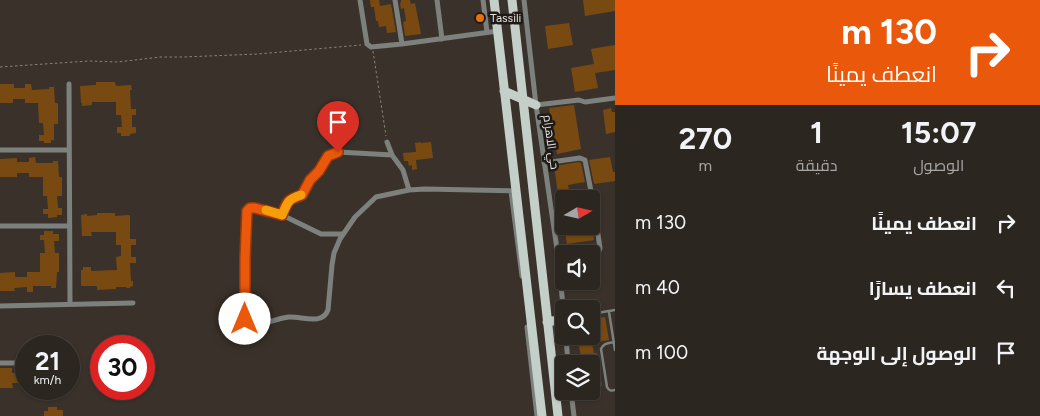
<!DOCTYPE html>
<html lang="ar">
<meta charset="utf-8">
<style>
:root{--surface:#2c2620;--page:#38322d;--text:#f1f3f6;--muted:#a6a5a5;--line:#48433e}
body{margin:0;font-family:Figtree,Cairo,sans-serif;background:var(--page);color:var(--text);direction:rtl;height:100vh;display:flex;flex-direction:column;font-size:19px;white-space:nowrap}
*{box-sizing:border-box;margin:0}
p{font-size:16px;color:var(--muted)}
.icon{flex:none;width:28px;height:28px;fill:none;stroke:currentColor;stroke-width:2;stroke-linecap:round;stroke-linejoin:round}
.map{position:relative;flex:1;overflow:hidden;direction:ltr}
.sheet{display:flex;flex-direction:column;background:var(--surface);width:425px}
.sheet>*{flex:none}
.banner{background:#ea580c;color:#fff;overflow:hidden}
.needle{width:32px;rotate:81deg}
.controls{position:absolute;left:555px;top:190px;display:grid;gap:10px}
.controls a{display:grid;place-items:center;width:45px;height:45px;border-radius:5px;background:var(--surface);box-shadow:0 1px 4px #0004,0 0 0 1px var(--line);font-size:25px}
.speed{position:absolute;left:15px;top:335px;display:flex;gap:10px;font-size:25px;font-weight:700;text-align:center}
.speed>*{display:grid;place-content:center;width:65px;height:65px;border-radius:50%;background:var(--surface);box-shadow:0 1px 4px #0004,0 0 0 1px var(--line);line-height:1}
.speed small{font-size:12px;font-weight:400}
.speed .limit{border:8px solid #d22;background:#fff;color:#111}
.pin{position:absolute;display:grid;place-items:center;width:42px;height:42px;color:#fff;margin:-51px -21px;border-radius:50% 50% 50% 0;rotate:-45deg;box-shadow:0 0 5px #0007}
.pin .icon{rotate:45deg}
.me{position:absolute;width:55px;margin:-28px;rotate:0deg;stroke-linejoin:round;filter:drop-shadow(0 0 4px #0008)}
.turn{display:flex;align-items:center;gap:18px;height:105px;padding:0 20px;font-size:22px}
.turn .icon{width:65px;height:65px;stroke-width:2.5}
.turn b{display:block;font-size:35px;line-height:42px}
.eta{display:flex;justify-content:space-evenly;align-items:center;height:85px;text-align:center}
.eta b{font-size:30px;font-weight:700;line-height:35px}
ul{padding:0;list-style:none}
li{display:flex;align-items:center;gap:15px;height:65px;padding:0 20px}
li div{flex:1}
li b{display:block;font-size:19px}
li em{font-style:normal}
main{display:flex;flex:1;min-height:0}
.map>svg:first-child{display:block}
.building{fill:#784a12}
.lines{fill:none;stroke-linecap:round;stroke-linejoin:round}
.path{stroke:#89837c;stroke-width:1;stroke-dasharray:2.5 2.5;stroke-linecap:butt}
.service{stroke:#7c817e;stroke-width:2.5}
.minor{stroke:#7c817e;stroke-width:5}
.primary{stroke:#c3cfc8;stroke-width:9}
.route-casing{stroke:#983908;stroke-width:12}
.route{stroke:#ea580c;stroke-width:9}
.slow{stroke:#f59e0b;stroke-width:9}
.food-dot{fill:#e8710a;stroke:#1e1a17;stroke-width:2}
.labels{text-anchor:middle;stroke-width:5;stroke-linejoin:round;paint-order:stroke}
.poi-label{font-size:12px;fill:#e6e1db;stroke:#1e1a17;text-anchor:start}
.street-label{font-size:12px;fill:#e6e1db;stroke:#1e1a17}
</style>
<main>
<section class="sheet">
<div class="banner">
<div class="turn"><svg class="icon" aria-label="right" viewBox="0 0 24 24"><path d="M7 20v-9h11M14 6l5 5-5 5"/></svg><div><b>130 m</b>انعطف يمينًا</div></div>
</div>
<div class="eta">
<div><b>15:07</b><p>الوصول</p></div>
<div><b>1</b><p>دقيقة</p></div>
<div><b>270</b><p>m</p></div>
</div>
<ul>
<li><svg class="icon" aria-label="right" viewBox="0 0 24 24"><path d="M7 20v-9h11M14 6l5 5-5 5"/></svg><div><b>انعطف يمينًا</b></div><em>130 m</em></li>
<li><svg class="icon" aria-label="left" viewBox="0 0 24 24"><path d="M17 20v-9H6M10 6l-5 5 5 5"/></svg><div><b>انعطف يسارًا</b></div><em>40 m</em></li>
<li><svg class="icon" aria-label="arrive" viewBox="0 0 24 24"><path d="M6 21V4h12l-3 4 3 4H6"/></svg><div><b>الوصول إلى الوجهة</b></div><em>100 m</em></li>
</ul>
</section>
<div class="map">
<svg width="615" height="416" viewBox="0 0 615 416">
<rect width="100%" height="100%" fill="#3a322a"/>
<path class="building" d="M370,0H379L380,6L391,4L396,32L387,33L386,26L379,27L378,21H376L374,7H371Z
M401,0H410L411,4L415,3L421,34L405,36L403,22L406,21L404,8L401,9L400,3L401,2Z
M583,0H615V11L585,16Z
M569,23L573,45L548,49L545,26Z
M615,45V70L595,73L598,88L575,92L571,68L594,64L591,49Z
M96,82H115L116,86L131,85L132,90H130L131,109H136V115H132V127H136V133L130,134V136H121V133H117V127H122L121,115H116V102H92V105L82,106V103H81L80,86L96,85Z
M0,84H14V88H25V84H31L32,90L49,89V87H54L55,103H58V124H54V140H51V143H44V141H39V135H44L43,123H39L38,103H25V99H13V103H0Z
M574,105L581,149L557,154L549,108Z
M611,108L612,112H615V132L606,134L603,110Z
M421,142V143L431,142L433,158L416,160L417,169L412,170V165L409,166L408,161H404L403,153L416,152L415,143Z
M35,157L36,163H53V161H58L59,177H62V196H57L58,208H62V215H57V217L48,218V214H43V209H48L47,196H43V177H29V173H17V177H0V159L17,158V162H29V158Z
M610,157L613,172H615V181L594,184L589,160Z
M579,162L581,163L585,182L568,185L570,195L587,193L588,199H564V213H561L554,166Z
M97,213H115V216L129,215L130,216V239H136V245H131V257H136V263H130L131,281H133V286L130,287V288H126V287H116V289L97,290V286H81V270H83V267H91V271L117,270L116,257L121,256V245H116V232H91L92,236H82L81,215L87,214V216L97,215Z
M564,226H592L594,240L567,244Z
M44,231H53V234H59V241H54L55,253H59V272H57L56,288H51V286H33V292H27V287L14,288L15,291H0V273L15,272V277H27V272H40V253H45L44,240H40V235H44Z
M605,317L609,340L592,343L594,353H597L598,360H595L598,379H601L602,386H600L601,395L589,397L588,391H591V364H582L579,346H576L574,336H591V319Z
M0,368H12V373L26,372V383H12L13,388H0Z
M48,407H57V410H63V416H44V411H48Z"/>
<g class="lines">
<path class="path" d="M373,51L386,136
M0,67L89,61L117,62L161,57H183L258,54L361,45"/>
<path class="service" d="M609,312L615,350
M591,314L615,310
M614,342C609,343 603,343 601,349L607,387C609,391 611,391 615,390"/>
<path class="minor" d="M360,0L367,44L371,47L402,44L498,31
M395,0L402,44
M437,0L442,39
M483,0L487,32
M524,0L536,105L558,256L564,316
M69,84L70,304
M536,105L579,100L585,102L615,98
M387,142L392,155L403,170L409,190
M0,150H69
M544,163L580,158L585,160L594,207L600,248L599,251L579,254
M511,191L522,276
M282,215C288,200 287,200 302,195L310,180L319,171L328,156L338,152L392,155
M0,226H69
M342,234H321L282,215L255,207L248,210L245,244V324L247,328C252,329 256,326 261,324C270,322 280,318 289,317C301,316 322,326 328,310L332,265L334,253L340,239L355,217L376,197L409,190L425,189L516,191
M0,306L133,303
M527,327L537,416
M566,336L568,364
M0,363H26
M571,391L574,416"/>
<path class="primary" d="M494,0L542,416
M512,0L558,416
M504,91L536,105
M547,322L564,319"/>
</g>
<g class="lines">
<g class="route-casing">
<path id="route" d="M245,319V259L247,211L250,208H255L282,215C288,200 287,200 302,195L310,180L319,171L328,156L338,152"/>
</g>
<use href="#route" class="route"/>
<path class="slow" d="M266,210L282,215C288,202 288,199 301,195"/>
</g>
<circle class="food-dot" cx="480" cy="18" r="5"/>
<g class="labels">
<g class="poi-label">
<text x="490" y="22">Tassili</text>
</g>
<g class="street-label">
<text transform="translate(551 142) rotate(82)" y="4">حي الاهرام</text>
</g>
</g>
</svg>
<div class="controls">
<a><svg class="needle" viewBox="-14 -14 28 28"><path d="M0-13l5 13h-10z" fill="#e53935"/><path d="M0 13l5-13h-10z" fill="#a6a5a5"/></svg></a>
<a><svg class="icon" aria-label="sound" viewBox="0 0 24 24"><path d="M4 9h4l5-4v14l-5-4H4zM17 9q2 3 0 6"/></svg></a>
<a><svg class="icon" aria-label="search" viewBox="0 0 24 24"><circle cx="10" cy="10" r="6"/><path d="M15 15l6 6"/></svg></a>
<a><svg class="icon" aria-label="layers" viewBox="0 0 24 24"><path d="M12 4l9 5-9 5-9-5zM3 14l9 5 9-5"/></svg></a>
</div>
<div class="speed"><div>21<small>km/h</small></div><div class="limit">30</div></div>
<div class="pin" style="left:338px;top:152px;background:#d93025"><svg class="icon" aria-label="arrive" viewBox="0 0 24 24"><path d="M6 21V4h12l-3 4 3 4H6"/></svg></div>
<svg class="me" style="left:245px;top:319px" viewBox="-20 -20 40 40"><circle r="19" fill="#fff"/><path d="M0-13L10 11 0 6-10 11z" fill="#ea580c"/></svg>
</div>
</main>
